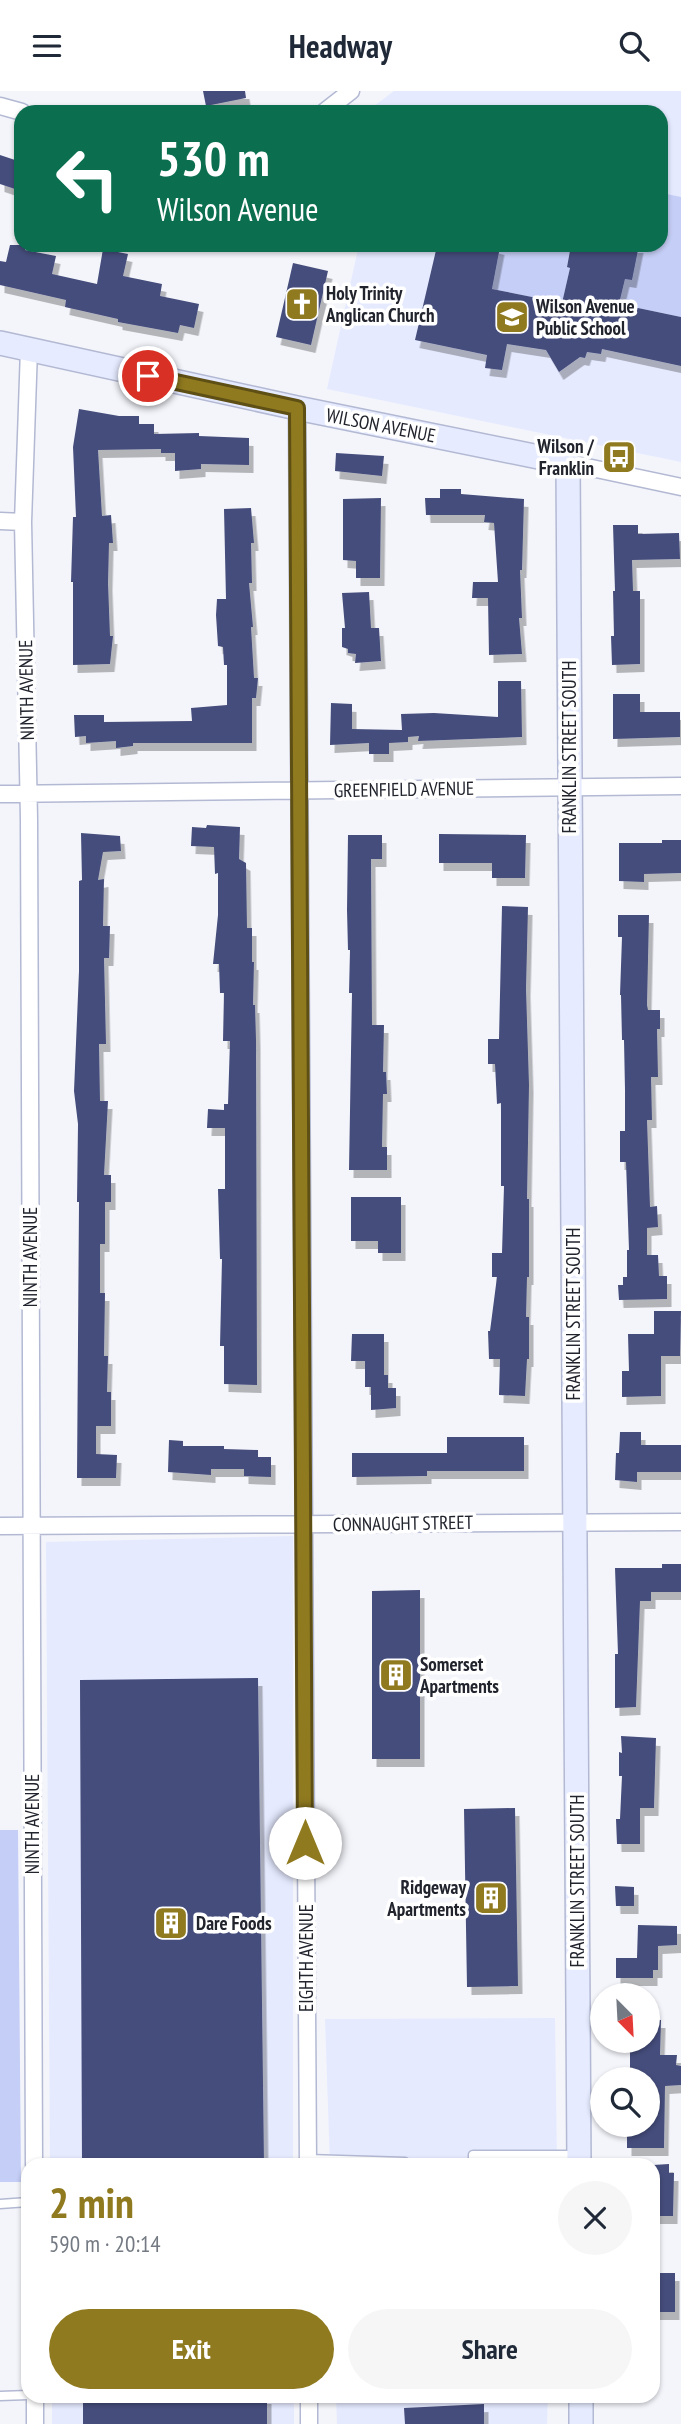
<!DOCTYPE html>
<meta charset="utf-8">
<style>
:root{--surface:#fff;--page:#f6f6f7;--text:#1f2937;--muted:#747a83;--accent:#907a20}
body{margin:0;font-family:"PT Sans Narrow",sans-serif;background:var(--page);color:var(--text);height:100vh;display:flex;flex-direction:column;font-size:26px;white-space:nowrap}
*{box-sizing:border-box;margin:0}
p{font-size:23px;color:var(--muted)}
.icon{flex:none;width:38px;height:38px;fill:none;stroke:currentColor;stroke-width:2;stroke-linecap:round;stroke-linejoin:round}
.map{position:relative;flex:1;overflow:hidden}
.side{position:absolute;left:21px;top:2067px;width:639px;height:245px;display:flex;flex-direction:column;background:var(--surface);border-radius:21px;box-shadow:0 2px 5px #0004}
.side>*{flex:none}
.hud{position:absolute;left:14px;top:14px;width:654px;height:147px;border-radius:21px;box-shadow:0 2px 5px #0004;background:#0b6e4f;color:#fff;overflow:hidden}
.needle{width:46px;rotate:156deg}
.buttons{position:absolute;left:590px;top:1892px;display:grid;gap:14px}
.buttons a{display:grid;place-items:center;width:70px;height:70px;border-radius:50%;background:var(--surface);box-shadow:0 2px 5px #0004;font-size:35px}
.pin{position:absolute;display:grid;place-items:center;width:60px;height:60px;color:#fff;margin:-30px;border:4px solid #fff;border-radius:50%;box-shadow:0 2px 7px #0007}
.me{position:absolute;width:77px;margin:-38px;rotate:0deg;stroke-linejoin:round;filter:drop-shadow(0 0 5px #0008)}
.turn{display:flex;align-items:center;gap:24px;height:147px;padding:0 28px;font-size:32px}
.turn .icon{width:91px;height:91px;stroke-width:2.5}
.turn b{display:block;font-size:49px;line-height:60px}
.round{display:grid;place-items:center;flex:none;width:74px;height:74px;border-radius:37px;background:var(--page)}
.overview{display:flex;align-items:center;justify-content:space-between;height:119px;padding:0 28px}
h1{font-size:42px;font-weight:800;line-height:52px;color:var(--accent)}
.button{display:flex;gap:14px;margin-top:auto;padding:14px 28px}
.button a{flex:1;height:80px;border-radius:42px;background:var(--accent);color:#fff;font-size:28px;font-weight:800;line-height:80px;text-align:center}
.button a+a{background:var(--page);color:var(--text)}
header{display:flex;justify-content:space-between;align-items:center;height:91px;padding:0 28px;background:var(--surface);font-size:32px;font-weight:800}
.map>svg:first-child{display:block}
.built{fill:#e5eaff}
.green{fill:#c5cef6}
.building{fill:#454d7b;filter:url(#shadow)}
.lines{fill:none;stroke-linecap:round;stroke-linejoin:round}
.lane-casing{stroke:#b3b9d3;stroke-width:11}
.street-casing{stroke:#b3b9d3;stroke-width:19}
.secondary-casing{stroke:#b3b9d3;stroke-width:26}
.lane{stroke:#fff;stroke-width:8}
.street{stroke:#fff;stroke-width:16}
.secondary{stroke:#e6ebff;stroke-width:23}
.route-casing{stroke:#5e4f15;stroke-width:18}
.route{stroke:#907a20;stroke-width:12}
.labels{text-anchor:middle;stroke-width:7;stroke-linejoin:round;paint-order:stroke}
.poi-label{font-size:19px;font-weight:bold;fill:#21232d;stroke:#fff;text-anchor:start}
.street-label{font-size:19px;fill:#21232d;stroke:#fff}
</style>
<header><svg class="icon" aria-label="menu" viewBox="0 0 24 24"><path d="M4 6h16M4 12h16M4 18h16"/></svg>Headway<svg class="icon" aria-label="search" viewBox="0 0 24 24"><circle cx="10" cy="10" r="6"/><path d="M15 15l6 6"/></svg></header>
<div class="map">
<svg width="681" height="2333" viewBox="0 0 681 2333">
<defs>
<filter id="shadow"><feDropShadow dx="4.5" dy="8" stdDeviation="0" flood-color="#0004"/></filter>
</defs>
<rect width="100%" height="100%" fill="#f4f5fb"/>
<path class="built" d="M394,0H681V371L327,298L359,154H662V21H366Z
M293,1445V2074H50L46,1451Z
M555,1927L557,2074H330L325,1928Z
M52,2305H294V2333H52Z
M336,2305H548L547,2333H337Z"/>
<path class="green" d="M662,102L681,106V226L619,213L625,188L639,154H662Z
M517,154H571L567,175L570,177L562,212L492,198L500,156L516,158Z
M0,1739H18L21,2091H0Z"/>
<path class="building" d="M203,0H245L246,7L206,15Z
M0,64L21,71V100L0,93Z
M10,154H26L25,159L56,165L52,183L97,193L103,158L128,163L123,185L162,193L160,205L199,213L194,237L180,234L178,242L118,231V228L65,216L66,209L0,194V170L6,171Z
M445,154H492L500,156L492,198L562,212L570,177L567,176L571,154H639L632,189L625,188L619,213L681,226V275L602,258L601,263L587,261L585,267L580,266L559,281L546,259L507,253L502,279L485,277L487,264L415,249L437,155L445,156Z
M293,172L328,180L311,254L276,246Z
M79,318L119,325H139V333H154V343L199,342V345L249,347V374L201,373V378L175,380V362H161V358L98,359L102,425L111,424L113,452H109L108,492L110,545H113L110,573L73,574V491H71L73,426H76L73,356Z
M336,362L384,365L382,385L335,380Z
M440,398H461V403L524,408L522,479H520L522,527H519L522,563L489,564L488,507H472L473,491H498L494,432L484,431L485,424H426L425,407H440Z
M381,407L380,487H356V470L343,469V408Z
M251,417L254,452H251L252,492H249L253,536H251L254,587H258L256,607H252V652H133V655L116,657V650L86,652V645L75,646L74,624H104V631L192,630L191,617L227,614V574H224L223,556L218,555L216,524L217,508H226L224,418Z
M613,434H638V443L679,442L680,468L632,469L633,500H640V573L612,574L611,545H614L613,500H615Z
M369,501L371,537H379L381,570L355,572L356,563L348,562V558L342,556V537H345L342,502Z
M498,590H521L522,646L418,650L419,645L408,646V651L389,652V663H369V652L330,654L331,612L352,613V638L402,639L401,623L434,622L498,626Z
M613,603H640V621H680V646L613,648Z
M207,734L240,736L239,768L246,772L247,837H252V871H254L253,914H255L256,949L257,1294L224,1293V1255H220L222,1168H220L218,1098H225V1037H207L208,1018L224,1019V1013H228L230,950H223L224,902H220L219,873H213L218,824V782L215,783L214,756L191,755L192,736L206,737Z
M81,742L120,745L121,760L103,761L98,789L104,788L103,835H110L109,867H104L106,953H99L100,1010H108L104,1084H111V1111H105V1153H100V1202H105L104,1265H108L107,1301H111V1335H96V1363L117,1364L116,1387H77L79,1111H77L78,1033L74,1000L79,880V790L82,789Z
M439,743L526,744L525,787H492V772H439Z
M348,744H382V768H371L372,934H384L383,981H386L387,1003H383L382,1056H387V1079H349L352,902H349L350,859H348L347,819Z
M662,749H681V782L644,783V791L619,790V752H662Z
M502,815L528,816L526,898L529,994L527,1108H529V1186H527L526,1226H529V1268H527L525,1305L499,1304L500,1268H489L488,1240H490L497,1186H492V1162H502L504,1095H501V1012L497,1013L495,973H488V948H499Z
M618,824H649L647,914L648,919H660V938H657L658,986H651L652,1029H647L650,1116L657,1115L658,1136L647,1137V1164H658L659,1185H667V1208L619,1209L618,1194H623V1186H627V1159H629L626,1071H620V1040H625V999L624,949H622L621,904H620L622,846H618Z
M351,1106H401V1162H378V1150H351Z
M654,1220H681L680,1265H661V1305L622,1306V1280H629L628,1243H654Z
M352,1243H384V1284H388V1297H396V1317L371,1319V1296H365V1270H351Z
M620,1341H641V1354H681V1381H637V1391L615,1389L616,1362H619Z
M447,1346H524V1380H427V1385L352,1386V1362H447Z
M169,1349L183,1350V1355H224V1358L258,1359V1366H271V1386L244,1385V1378H211V1384L168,1381Z
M662,1473H681V1501H651V1510H640L636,1616L615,1617V1563H618L615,1477H662Z
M420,1499V1668H372V1500Z
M258,1587L264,2074H82L80,1589Z
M621,1645L656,1647L654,1717H640V1753H617L616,1728H620L622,1685H619V1661L622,1662Z
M515,1717L518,1895L467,1896L464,1718Z
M615,1795L634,1796V1815H616Z
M638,1834L677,1835V1854L658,1855V1879H653V1887H616V1867H637Z
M648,1929H661L660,1964H677L676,1974L681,1975V1994L665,1995L664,2057H627V2034H648V1988H630V1950H648Z
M669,2073V2082H674L673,2125H653V2074Z
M653,2182H675V2221H653Z
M83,2305H267V2333H83Z
M484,2313V2333H405L404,2317Z"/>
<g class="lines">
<g class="lane-casing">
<path id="lane" d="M308,2068L405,2071V2074
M473,2074V2064H576
M0,2113L28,2111
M0,2305L28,2304"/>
</g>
<g class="street-casing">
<path id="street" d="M0,15L22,21
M324,21L351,0
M29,258L23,431L29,728L34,2074
M297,317L308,2074
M568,372L681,396
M0,430L23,431
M0,703L681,695
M0,1435L681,1431
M35,2305V2333
M309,2305V2333"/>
</g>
<g class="secondary-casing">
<path id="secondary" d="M0,252L297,317L568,372L579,2074
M581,2305V2333"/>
</g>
<use href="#lane" class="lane"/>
<use href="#street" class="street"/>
<use href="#secondary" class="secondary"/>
</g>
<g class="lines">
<g class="route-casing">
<path id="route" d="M148,285L297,317L305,1752"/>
</g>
<use href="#route" class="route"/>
</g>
<defs>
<g id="church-square" transform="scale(1.75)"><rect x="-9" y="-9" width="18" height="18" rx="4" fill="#907a20" stroke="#fff"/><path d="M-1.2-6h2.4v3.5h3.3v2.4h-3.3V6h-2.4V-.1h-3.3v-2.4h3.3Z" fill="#fff"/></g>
<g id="school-square" transform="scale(1.75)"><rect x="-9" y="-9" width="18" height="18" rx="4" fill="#907a20" stroke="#fff"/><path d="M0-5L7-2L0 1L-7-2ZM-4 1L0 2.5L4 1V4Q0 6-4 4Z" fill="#fff"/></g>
<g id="bus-square" transform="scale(1.75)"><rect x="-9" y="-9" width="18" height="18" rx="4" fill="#907a20" stroke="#fff"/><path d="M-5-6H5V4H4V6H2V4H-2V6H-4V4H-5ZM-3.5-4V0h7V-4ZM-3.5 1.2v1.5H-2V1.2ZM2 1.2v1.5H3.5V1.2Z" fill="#fff"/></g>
<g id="building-square" transform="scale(1.75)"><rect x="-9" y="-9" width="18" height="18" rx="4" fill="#907a20" stroke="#fff"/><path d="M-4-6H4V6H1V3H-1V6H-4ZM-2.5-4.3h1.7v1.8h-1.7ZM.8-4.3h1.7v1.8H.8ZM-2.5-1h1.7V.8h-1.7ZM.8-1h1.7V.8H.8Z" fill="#fff"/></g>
</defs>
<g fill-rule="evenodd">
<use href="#church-square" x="302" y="213"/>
<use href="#school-square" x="512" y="226"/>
<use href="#bus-square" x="619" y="366"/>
<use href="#building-square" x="396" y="1584"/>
<use href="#building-square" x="491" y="1807"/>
<use href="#building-square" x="171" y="1832"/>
</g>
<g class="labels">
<g class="poi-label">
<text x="326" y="209">Holy Trinity<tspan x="326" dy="22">Anglican Church</tspan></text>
<text x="536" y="222">Wilson Avenue<tspan x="536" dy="22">Public School</tspan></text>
<text x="594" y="362" text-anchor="end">Wilson /<tspan x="594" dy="22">Franklin</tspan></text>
<text x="420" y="1580">Somerset<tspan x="420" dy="22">Apartments</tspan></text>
<text x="466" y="1803" text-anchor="end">Ridgeway<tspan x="466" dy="22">Apartments</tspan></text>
<text x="196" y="1839">Dare Foods</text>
</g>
<g class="street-label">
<text transform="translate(381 334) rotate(11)" y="7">WILSON AVENUE</text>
<text transform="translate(26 599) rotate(-91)" y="7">NINTH AVENUE</text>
<text transform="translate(569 656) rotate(-90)" y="7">FRANKLIN STREET SOUTH</text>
<text transform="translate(404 698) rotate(-1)" y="7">GREENFIELD AVENUE</text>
<text transform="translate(30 1166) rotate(-90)" y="7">NINTH AVENUE</text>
<text transform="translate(573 1223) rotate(-90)" y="7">FRANKLIN STREET SOUTH</text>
<text transform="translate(403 1432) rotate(-1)" y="7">CONNAUGHT STREET</text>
<text transform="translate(32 1733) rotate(-90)" y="7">NINTH AVENUE</text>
<text transform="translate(577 1790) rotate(-90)" y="7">FRANKLIN STREET SOUTH</text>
<text transform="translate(306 1867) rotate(-90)" y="7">EIGHTH AVENUE</text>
</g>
</g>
</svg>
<div class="buttons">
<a><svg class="needle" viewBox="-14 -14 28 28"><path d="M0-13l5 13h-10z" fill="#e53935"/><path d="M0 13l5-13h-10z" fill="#747a83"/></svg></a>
<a><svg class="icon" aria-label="search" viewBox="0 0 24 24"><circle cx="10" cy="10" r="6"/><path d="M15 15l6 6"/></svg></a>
</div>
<div class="pin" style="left:148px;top:285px;background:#d93025"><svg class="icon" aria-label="arrive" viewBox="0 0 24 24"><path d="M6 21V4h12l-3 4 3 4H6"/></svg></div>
<svg class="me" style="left:305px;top:1752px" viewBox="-20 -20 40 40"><circle r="19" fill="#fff"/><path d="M0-13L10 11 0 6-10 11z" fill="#907a20"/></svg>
<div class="hud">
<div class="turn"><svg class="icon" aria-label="left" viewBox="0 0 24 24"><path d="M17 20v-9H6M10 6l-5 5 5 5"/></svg><div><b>530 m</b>Wilson Avenue</div></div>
</div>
<section class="side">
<div class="overview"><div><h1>2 min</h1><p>590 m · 20:14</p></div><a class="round"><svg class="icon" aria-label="close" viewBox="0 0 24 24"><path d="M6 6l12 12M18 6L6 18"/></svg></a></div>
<div class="button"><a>Exit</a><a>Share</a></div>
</section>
</div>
